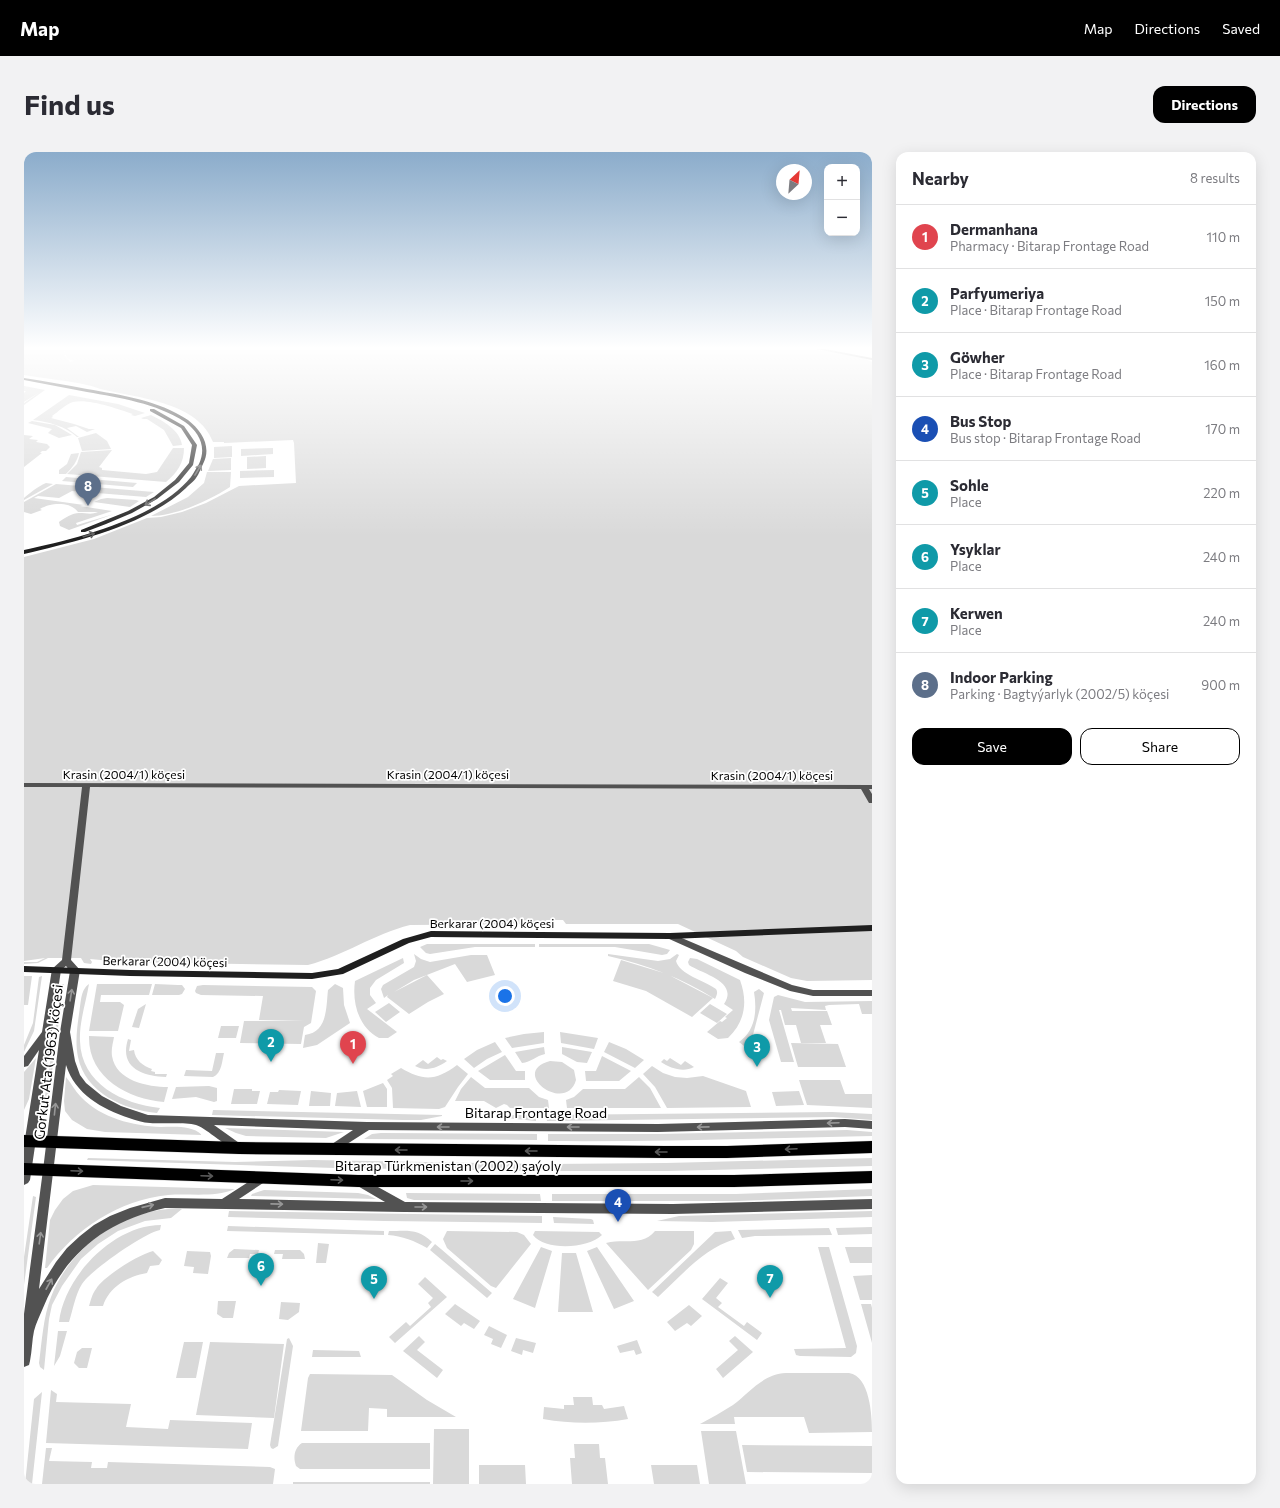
<!DOCTYPE html>
<html lang="en">
<head>
<meta charset="utf-8">
<style>
  :root { --surface:#fff; --page:#f2f2f3; --text:#2b2b33; --muted:#7c7c81; --line:#e1e1e2; --accent:#000 }
  body { margin:0; font-family:Commissioner,sans-serif; background:var(--page); color:var(--text) }
  .controls { position:absolute; right:12px; top:12px; display:grid; overflow:hidden; border-radius:8px; box-shadow:0 4px 16px #0002 }
  .controls button { width:36px; height:36px; display:grid; place-items:center; padding:0; border:0; border-bottom:1px solid var(--line); background:var(--surface); color:var(--text); font:20px sans-serif }
  .compass { position:absolute; left:752px; top:12px; width:36px; height:36px; border-radius:50%; background:var(--surface); box-shadow:0 4px 16px #0002; rotate:26deg }
  .you { position:absolute; left:481px; top:844px; width:14px; height:14px; margin:-10px; border:3px solid #fff; border-radius:50%; background:#1a73e8; box-shadow:0 0 0 6px #1a73e833 }
  .badge { display:grid; place-items:center; width:26px; height:26px; border-radius:50%; background:var(--accent); color:#fff; font-size:13px; font-weight:700 }
  .pin { position:absolute; translate:-50% -33px; filter:drop-shadow(0 1px 2px #0008) }
  .pin::after { content:''; position:absolute; top:21px; width:14px; height:12px; background:inherit; clip-path:polygon(0 0,100% 0,50% 100%) }
  .list { margin:0; padding:0; list-style:none }
  h2 { display:flex; justify-content:space-between; align-items:center; height:52px; margin:0; padding:0 16px; font-size:17px }
  h2 small { font-size:13px; font-weight:400; color:var(--muted) }
  .list li { display:grid; grid-template-columns:26px 1fr auto; gap:12px; align-items:center; box-sizing:border-box; height:64px; padding:0 16px; border-top:1px solid var(--line) }
  .list b { display:block; font-size:15px; white-space:nowrap }
  .list p { margin:0; font-size:13px; white-space:nowrap; color:var(--muted) }
  .list em { font-size:13px; font-style:normal; color:var(--muted) }
  .actions { display:flex; gap:8px; padding:12px 16px }
  .actions a { flex:1; padding:9px 0; border:1px solid var(--accent); border-radius:12px; text-align:center; font-size:14px; color:var(--accent) }
  .actions .main { background:var(--accent); color:#fff }
  .map { position:relative; flex:none; width:848px; height:1332px; overflow:hidden; border-radius:12px }
  header { display:flex; align-items:center; gap:24px; box-sizing:border-box; height:56px; padding:0 20px; background:var(--accent); color:#fff }
  header strong { font-size:19px }
  nav { display:flex; gap:22px; margin-inline-start:auto; font-size:14px }
  .intro { display:flex; align-items:center; justify-content:space-between; box-sizing:border-box; height:96px; padding:0 24px }
  h1 { margin:0; font-size:28px }
  .button { padding:10px 18px; border-radius:12px; background:var(--accent); color:#fff; font-size:14px; font-weight:700 }
  main { display:flex; gap:24px; padding:0 24px }
  aside { flex:1; background:var(--surface); border-radius:12px; box-shadow:0 4px 16px #0002 }
  .map>svg:first-child { display:block }
  .green { fill:#d9d9d9 }
  .lines { fill:none; stroke-linecap:round; stroke-linejoin:round }
  .primary-casing { stroke:#dbdbdb; stroke-width:1 }
  .street { fill:#525252; fill-rule:evenodd }
  .secondary { fill:#1f1f1f; fill-rule:evenodd }
  .primary { fill:#000; fill-rule:evenodd }
  .oneway { stroke:#626262 }
  .oneway2 { stroke:#979797 }
  .oneway3 { stroke:#595959 }
  .labels { text-anchor:middle; dominant-baseline:central; stroke-width:3.5; stroke-linejoin:round; paint-order:stroke }
  .street-label { font-size:12px; fill:#000; stroke:#fff }
  .near-street-label { font-size:14px; fill:#000; stroke:#fff }
</style>
</head>
<body>
<header>
<strong>Map</strong>
<nav><a>Map</a><a>Directions</a><a>Saved</a></nav>
</header>
<div class="intro"><h1>Find us</h1><a class="button">Directions</a></div>
<main>
<div class="map">
<svg width="848" height="1332" viewBox="0 0 848 1332">
  <rect width="100%" height="100%" fill="#fff"/>
  <path class="green" d="M0,197H40L41,204L46,209L45,210L50,209C44,209 40,203 41,197H788L835,205L848,209L842,207L848,210V828L783,829L767,826L719,805L712,799L654,772H542L539,768H523L517,772L386,773C350,782 319,804 284,813L98,810L66,807L68,810L67,812L60,811L57,806H24L14,811L0,812V810H13L21,806L0,809V405L70,387L123,366L137,365L158,360L182,351L215,334L272,331L270,291L269,288L200,291V290H189C175,251 116,246 81,238C75,237 69,234 63,233C43,228 21,227 0,223Z
    M0,234L21,238L0,253V251L16,240L0,250V241L2,239H0Z
    M45,243L94,252L121,261L111,264L107,263L109,262C94,257 64,246 49,250C42,252 34,260 28,264L29,265L27,266L50,272L65,277H71L63,280L52,274L43,276L55,285H53C41,274 25,270 9,268Z
    M127,263C139,269 156,278 158,293L149,294L140,278L123,267H119L117,266Z
    M8,269L31,273L48,283L35,286L24,281L28,277L4,271Z
    M72,281L83,289L87,297L58,299L54,286Z
    M0,283L9,284L5,287L14,288L12,290L23,292L26,295L22,299H18L16,301H18L0,315Z
    M208,294V305L190,306V295Z
    M149,296H160C160,311 153,321 142,330L43,322L53,312L57,300L88,298L75,315L78,316V318L122,322L133,320Z
    M249,296V302L217,304V297Z
    M55,301C53,310 48,316 42,322H35V318L43,312L47,302Z
    M242,304V316L223,317V305Z
    M207,306V318L184,319L189,307Z
    M250,318V325L216,326V319Z
    M183,320H207L206,335C186,348 152,364 127,364L164,345L180,331Z
    M42,325L113,331L109,335L38,329Z
    M22,331L29,332L0,348V346C7,340 13,335 22,331Z
    M32,332L130,340L122,345L48,339L35,346L14,344L10,346L60,353L56,354L88,359L52,371L53,373L90,362L45,378L36,374L35,370C40,366 49,361 55,361C63,361 67,363 74,360H54C46,349 26,351 16,357L18,358L7,362L0,360V350Z
    M83,346L112,348L115,349L106,355L70,350L77,347Z
    M403,792H511V795H451L406,802L402,801L396,795Z
    M515,792H625L646,798L643,802L638,803L591,795H515Z
    M390,802L397,807L406,810L447,803H463L471,823L443,830L431,812L390,828L370,840L403,823L420,842L404,850L385,862L363,845L364,843L360,846L357,837L359,833L390,815L392,809Z
    M584,802L634,809L646,807L653,802L655,803L652,809C655,822 681,829 692,837C694,840 693,843 691,847C658,826 623,813 584,804Z
    M379,806L380,811L352,828L346,836V843L352,851L343,857L373,880L364,886H355C334,875 328,850 331,829Z
    M666,806L673,807L716,828C724,850 721,870 704,886L694,887L683,880L696,869L698,870L703,866L701,865L709,858L700,852C715,830 679,822 665,813L664,810Z
    M597,808L643,822L689,846L668,865L622,839L589,829Z
    M0,824H8L4,853H0Z
    M18,824L10,879L0,900V893L9,871L15,825Z
    M38,832H40L22,964H18Z
    M65,832C62,850 55,871 56,889C57,932 99,952 136,956L133,961C101,958 61,941 54,905C51,891 53,876 55,862C57,852 56,838 65,832Z
    M73,832H128L125,843H77L76,850H96L100,853L94,879H65Z
    M131,832L154,833H158L161,837L158,842L155,843H128Z
    M311,832L319,836L320,853L326,871L293,893L279,896L281,883C304,880 302,855 304,838Z
    M179,833L288,835L292,839L287,871L280,875L277,892L216,891L220,869H281L235,868L239,844L177,843L172,841L171,839L173,834Z
    M735,837L740,841L725,898L715,890C732,878 733,858 730,840Z
    M754,843L781,850L848,849V862H838L835,852L805,853L801,854L802,858L767,856L768,859H803L808,873H761L757,858H755L770,910H757L745,868L750,845Z
    M365,851L376,860L362,870L351,860Z
    M122,852L115,876L108,875L114,857Z
    M686,852L703,862L693,871L676,861Z
    M772,873H796L802,891H777Z
    M197,874H215L212,886H194Z
    M520,880V891L488,896L481,886L500,882Z
    M536,880L574,886L570,897L537,891Z
    M65,884L90,885C89,891 87,897 88,904C92,929 124,935 144,935L140,950C104,947 64,926 65,884Z
    M104,887L107,888L105,899L110,898C111,908 119,914 128,917L127,919L131,920V922H143L142,925C118,924 95,916 104,887Z
    M471,890L478,900L463,907L450,916L440,907L453,898Z
    M585,890L602,897L620,908L611,916L580,900Z
    M767,891L814,892L822,915H774Z
    M520,895L521,902C512,904 507,910 498,911L491,900Z
    M538,895L568,900L563,911L553,910L538,902Z
    M192,901H200C198,909 198,921 189,925L160,924L162,918L188,919Z
    M481,903L492,919H501V928H466L454,919Z
    M578,904L607,919L595,929H562L561,919H572Z
    M413,905L417,908L419,907L423,909C413,916 402,920 391,914L399,908L404,912Z
    M12,906L5,947L0,958V920Z
    M646,906L657,913L661,909L670,915C659,921 646,916 637,910L640,907L643,909Z
    M526,909L538,910L550,918L552,928C542,963 484,920 526,909Z
    M433,913L444,922L434,935L421,955L415,957L369,956L368,936L363,928L369,924L367,922L377,916C399,929 412,929 433,913Z
    M628,914L639,921L651,925L663,926L679,924L722,939L727,955L643,956L631,935L619,922Z
    M42,925C47,931 51,939 57,945C77,966 109,974 137,975C151,975 167,973 178,983L81,980L63,977L48,968L41,959L40,949Z
    M447,925L461,936H505L515,945L524,948L525,956H486L483,953L480,952L472,956L460,949H431L437,937Z
    M615,925L626,936L637,956H543L542,948L550,945L559,937H601Z
    M775,928H816L821,942H848V956L783,953Z
    M359,931L363,937V955H343L339,939Z
    M185,934L193,936V949L190,950L172,945L148,947L152,935Z
    M210,937H228V939H236L233,952H207Z
    M255,938L277,939L274,953L243,952L246,940H254Z
    M287,939L307,941L306,954H285Z
    M333,939L337,955L311,954L313,941Z
    M775,939L780,953L752,954L748,940Z
    M189,958L418,963V964L397,968H379L188,963Z
    M808,960L848,962V968L809,965L523,969L522,963Z
    M472,963H512V969L472,965Z
    M201,976L320,980L302,986L222,984L212,981Z
    M823,978L848,980V984C740,986 632,990 524,989V982H635Z
    M357,981L513,982V988L340,987L348,982Z
    M64,1006L211,1010L289,1008L514,1012L515,1019L311,1016L63,1008Z
    M848,1006V1014L643,1019H526V1012L642,1011Z
    M69,1033L211,1037C189,1046 166,1041 144,1043C95,1048 51,1077 23,1116H21L26,1068L31,1058L39,1047L49,1039Z
    M848,1037V1044L714,1049H528V1042H712Z
    M240,1038L334,1041L344,1043L352,1047L227,1044L228,1042Z
    M382,1041L516,1042L517,1049L390,1048L383,1046Z
    M9,1044L12,1045L0,1133V1105Z
    M158,1057L147,1066L121,1069L94,1079L74,1092L57,1107L38,1134L28,1153L25,1167L20,1218L16,1215L15,1211C18,1189 19,1166 27,1145C46,1094 103,1054 158,1057Z
    M205,1059L518,1064V1071L360,1069L204,1065Z
    M848,1059V1065L688,1070L633,1069L655,1064Z
    M529,1065L567,1067L569,1068L570,1072L530,1071Z
    M137,1073L136,1078C120,1081 66,1119 58,1132C51,1143 49,1158 45,1170H35C40,1125 89,1073 137,1073Z
    M204,1074L360,1079V1083L203,1079Z
    M848,1075V1082L814,1083L812,1076Z
    M805,1076L808,1083L731,1084L718,1086L714,1078Z
    M365,1079C383,1079 394,1076 408,1090L403,1096C391,1089 378,1084 364,1083Z
    M423,1079L493,1080L500,1083L507,1092L472,1136L467,1134L423,1096L419,1087Z
    M511,1079L575,1080L578,1083C564,1097 521,1099 509,1083Z
    M631,1079H670V1092L667,1098L624,1138L582,1091C600,1086 618,1095 631,1079Z
    M707,1079L711,1087C679,1097 658,1123 634,1145L628,1140L691,1080Z
    M294,1091L305,1092L302,1111H292Z
    M411,1092L417,1097L468,1141L463,1146L406,1098Z
    M517,1095L528,1099L511,1156L489,1147Z
    M573,1095L610,1149L590,1157L563,1099Z
    M794,1095H805L833,1194L832,1201L827,1205L776,1204L772,1203L770,1197L822,1196Z
    M821,1095H848V1111H826Z
    M210,1097L235,1098L234,1102H226L225,1106H203L205,1101Z
    M251,1098H276L280,1102L281,1107H258L259,1102H250Z
    M129,1099L138,1108L135,1113L126,1114L123,1121C104,1124 85,1135 79,1154H65C67,1148 68,1142 72,1137C80,1124 114,1103 129,1099Z
    M163,1099L186,1100L187,1104L184,1122L169,1121L170,1115L160,1114Z
    M538,1101H552L569,1160H534Z
    M848,1123V1148H836L829,1124Z
    M401,1125L423,1145L371,1191L365,1185L382,1170L386,1174L407,1155L404,1151L409,1146L394,1132Z
    M696,1126L704,1131L692,1146L698,1151L694,1155L720,1174L723,1170L738,1181L733,1188L678,1147Z
    M194,1149H212L209,1166H199L193,1162Z
    M257,1150L276,1151L275,1160L264,1168L255,1167Z
    M431,1152L456,1169L450,1177L440,1171L437,1174L421,1162Z
    M837,1152H847L848,1156V1191Z
    M665,1153L678,1164L667,1174L663,1171L651,1179L643,1170Z
    M465,1174L483,1183L477,1196L467,1192L469,1187L460,1183Z
    M34,1179H43L36,1204L30,1214Z
    M395,1184L401,1190L393,1198L419,1218L413,1226L379,1199Z
    M711,1184L729,1200L699,1226L692,1217L714,1198L705,1189Z
    M265,1186L269,1194L254,1294L249,1297L247,1296L246,1293L263,1187Z
    M492,1186L512,1191L509,1201L499,1198L498,1203L487,1199Z
    M613,1188L618,1201L612,1203L610,1198L596,1201L593,1194Z
    M160,1190H179L172,1226H152Z
    M186,1190L260,1192L250,1266L172,1263Z
    M58,1196H68L63,1216H55L50,1211L53,1200Z
    M289,1198L335,1199L337,1205H288Z
    M762,1221H825C846,1224 848,1264 848,1280L785,1281L780,1265H710L711,1272H676C687,1266 698,1260 709,1253C726,1240 739,1222 762,1221Z
    M286,1222L368,1223L403,1248L432,1265H363V1257L345,1256L344,1279H277L284,1226Z
    M27,1238L33,1242L32,1250L107,1252L102,1275L144,1277L146,1268L228,1271L224,1297L22,1291Z
    M18,1240L8,1332H1L10,1247Z
    M549,1245H568L569,1253H578L580,1257L600,1254L604,1267C576,1272 547,1272 519,1267L520,1255L540,1257V1253H550Z
    M410,1277H445V1332H409Z
    M677,1279H712L722,1332H685Z
    M278,1291H406V1317H276L272,1314C269,1306 270,1296 278,1291Z
    M550,1292H575L576,1306H581L584,1332H548L546,1306H551Z
    M718,1293L848,1294V1321L723,1320Z
    M22,1296H28L25,1309L68,1310L67,1316H83L84,1310L246,1315L251,1317L249,1332H18Z
    M455,1313H501L502,1332H455Z
    M627,1313H673L676,1332H630Z
    M269,1330H406V1332H269Z"/>
  <g class="lines">
    <g class="primary-casing">
      <path id="primary" d="M0,983L215,990L640,994H703L848,989V1001L703,1006H640L215,1002L0,995Z
        M0,1011L334,1023H710L848,1019V1031L710,1035H334L0,1023Z"/>
    </g>
    <path class="street" d="M792,197H801L848,206V208Z
      M0,631L848,633V637H845L848,642V651H845L837,637L66,635L47,808L56,818L46,880L51,909L56,923L62,931L78,944L97,954L124,963L343,970L634,972L821,967L848,969V977L821,975L634,980L345,978L309,1001L305,1000L304,997L305,994L329,978L190,973L218,993L219,996L218,999L214,1000L210,999C203,994 178,974 172,973C161,970 139,972 126,971C119,971 112,968 105,966C78,957 51,942 42,913L15,1137L32,1110L43,1096L56,1084L70,1073L86,1064L106,1056L141,1046L198,1047L238,1021L242,1023L244,1026L242,1029L215,1047L361,1050L332,1033L330,1030L332,1027L336,1025L381,1050L649,1052L848,1047V1057L649,1062L380,1060L141,1056C83,1069 42,1100 19,1156C16,1163 12,1171 10,1179C8,1188 8,1199 6,1209L5,1213L0,1215V1162L19,1018L36,880L46,819L42,814L37,818L6,1028L4,1031L0,1033V993L15,898L4,914L0,915V904L18,880L28,817L38,808L58,635H0Z
      M646,781L768,833L789,838H848V844H789L766,839L721,821L643,786L641,784L643,782Z"/>
    <path class="secondary" d="M0,226C21,229 42,233 63,237C97,243 134,248 164,268C178,279 188,295 179,312C177,316 175,322 172,326C170,329 165,333 162,336C123,373 51,390 0,402V398C51,387 133,367 167,325C170,321 172,316 175,312C183,295 175,280 161,270C132,251 96,246 63,240C42,236 21,232 0,228Z
      M126,257H130L160,274L173,293L169,313L155,330L133,347L108,361L82,372L61,380H57V378L104,359L130,345L151,328L165,311L168,293L157,276L126,259Z
      M848,773V779L646,787L407,785L385,791L319,822L288,827L106,824L0,820V814L106,818L288,821L314,817L379,787L407,779L646,781Z"/>
    <use href="#primary" class="primary"/>
  </g>
  <defs><path id="oneway-shaft" d="M-6 0H5M1.5-3L5.5 0L1.5 3" fill="none" stroke-width="1.6" stroke-linecap="round" stroke-linejoin="round"/></defs>
  <g class="oneway">
    <use href="#oneway-shaft" transform="translate(174 318) rotate(-59)"/>
    <use href="#oneway-shaft" transform="translate(126 350) rotate(149)"/>
    <use href="#oneway-shaft" transform="translate(65 383) rotate(-17)"/>
  </g>
  <g class="oneway2">
    <use href="#oneway-shaft" transform="translate(47 843) rotate(-81)"/>
    <use href="#oneway-shaft" transform="translate(31 957) rotate(-84)"/>
    <use href="#oneway-shaft" transform="translate(809 971) rotate(178)"/>
    <use href="#oneway-shaft" transform="translate(419 975) rotate(-180)"/>
    <use href="#oneway-shaft" transform="translate(549 975) rotate(-180)"/>
    <use href="#oneway-shaft" transform="translate(679 975) rotate(179)"/>
    <use href="#oneway-shaft" transform="translate(253 1052) rotate(1)"/>
    <use href="#oneway-shaft" transform="translate(124 1054) rotate(-13)"/>
    <use href="#oneway-shaft" transform="translate(397 1055)"/>
    <use href="#oneway-shaft" transform="translate(16 1086) rotate(-82)"/>
    <use href="#oneway-shaft" transform="translate(25 1132) rotate(-61)"/>
  </g>
  <g class="oneway3">
    <use href="#oneway-shaft" transform="translate(767 997) rotate(177)"/>
    <use href="#oneway-shaft" transform="translate(377 998) rotate(-180)"/>
    <use href="#oneway-shaft" transform="translate(507 999) rotate(-180)"/>
    <use href="#oneway-shaft" transform="translate(637 1000) rotate(-180)"/>
    <use href="#oneway-shaft" transform="translate(53 1019) rotate(2)"/>
    <use href="#oneway-shaft" transform="translate(183 1024) rotate(2)"/>
    <use href="#oneway-shaft" transform="translate(313 1028) rotate(2)"/>
    <use href="#oneway-shaft" transform="translate(443 1029)"/>
  </g>
  <linearGradient id="sky" x2="0" y2="1"><stop stop-color="#8baccb"/><stop offset="0.51" stop-color="#fff"/><stop offset="1" stop-color="#fff" stop-opacity="0"/></linearGradient>
  <rect width="848" height="384" fill="url(#sky)"/>
  <g class="labels">
    <g class="street-label">
      <text x="100" y="622">Krasin (2004/1) köçesi</text>
      <text x="424" y="622">Krasin (2004/1) köçesi</text>
      <text x="748" y="623">Krasin (2004/1) köçesi</text>
      <text x="468" y="771">Berkarar (2004) köçesi</text>
      <text transform="translate(141 809) rotate(1)">Berkarar (2004) köçesi</text>
    </g>
    <g class="near-street-label">
      <text transform="translate(24 910) rotate(-83)">Gorkut Ata (1963) köçesi</text>
      <text x="512" y="960">Bitarap Frontage Road</text>
      <text x="424" y="1013">Bitarap Türkmenistan (2002) şaýoly</text>
    </g>
  </g>
</svg>
<div class="controls">
<button>+</button>
<button>−</button>
</div>
<svg class="compass" viewBox="-18 -18 36 36"><path d="M0-13l5 13h-10z" fill="#e53935"/><path d="M0 13l5-13h-10z" fill="#7c7c81"/></svg>
<div class="you"></div>
<div class="pin badge" style="left:329px;top:912px;background:#e0444e">1</div>
<div class="pin badge" style="left:247px;top:910px;background:#0f9aa8">2</div>
<div class="pin badge" style="left:733px;top:915px;background:#0f9aa8">3</div>
<div class="pin badge" style="left:594px;top:1070px;background:#1a4fb4">4</div>
<div class="pin badge" style="left:350px;top:1147px;background:#0f9aa8">5</div>
<div class="pin badge" style="left:237px;top:1134px;background:#0f9aa8">6</div>
<div class="pin badge" style="left:746px;top:1146px;background:#0f9aa8">7</div>
<div class="pin badge" style="left:64px;top:354px;background:#5c6f8a">8</div>
</div>
<aside>
<h2>Nearby<small>8 results</small></h2>
<ul class="list">
<li><span class="badge" style="background:#e0444e">1</span><div><b>Dermanhana</b><p>Pharmacy · Bitarap Frontage Road</p></div><em>110 m</em></li>
<li><span class="badge" style="background:#0f9aa8">2</span><div><b>Parfyumeriya</b><p>Place · Bitarap Frontage Road</p></div><em>150 m</em></li>
<li><span class="badge" style="background:#0f9aa8">3</span><div><b>Göwher</b><p>Place · Bitarap Frontage Road</p></div><em>160 m</em></li>
<li><span class="badge" style="background:#1a4fb4">4</span><div><b>Bus Stop</b><p>Bus stop · Bitarap Frontage Road</p></div><em>170 m</em></li>
<li><span class="badge" style="background:#0f9aa8">5</span><div><b>Sohle</b><p>Place</p></div><em>220 m</em></li>
<li><span class="badge" style="background:#0f9aa8">6</span><div><b>Ysyklar</b><p>Place</p></div><em>240 m</em></li>
<li><span class="badge" style="background:#0f9aa8">7</span><div><b>Kerwen</b><p>Place</p></div><em>240 m</em></li>
<li><span class="badge" style="background:#5c6f8a">8</span><div><b>Indoor Parking</b><p>Parking · Bagtyýarlyk (2002/5) köçesi</p></div><em>900 m</em></li>
</ul>
<div class="actions"><a class="main">Save</a><a>Share</a></div>
</aside>
</main>
</body>
</html>
